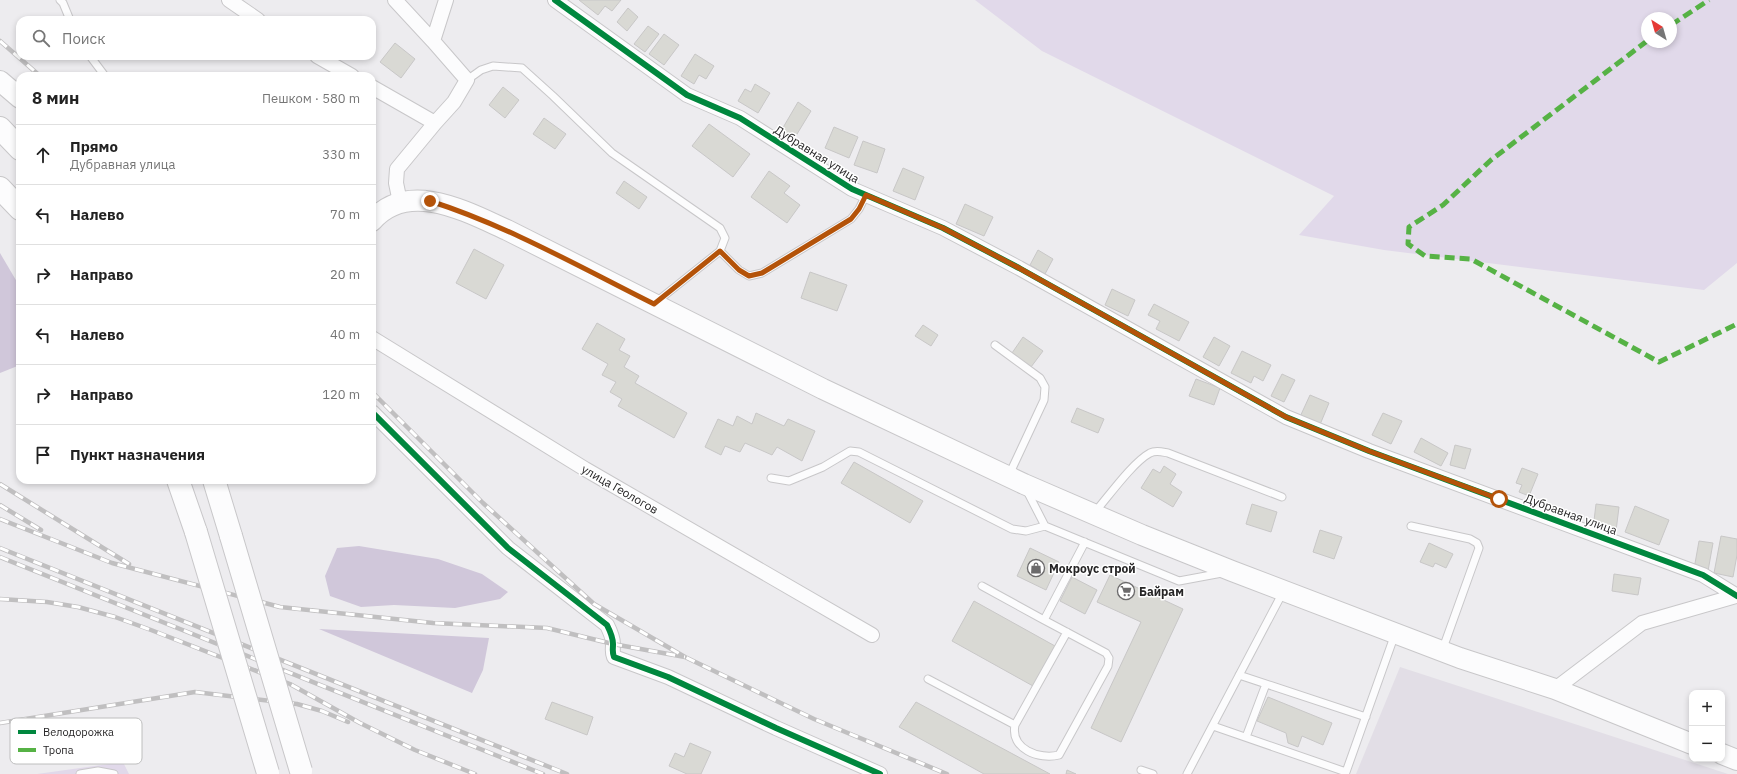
<!DOCTYPE html>
<html lang="ru">
<head>
<meta charset="utf-8">
<style>
  :root { --surface:#fff; --page:#f6f6f6; --text:#222; --muted:#767676; --line:#e0e0e0 }
  body { margin:0; font-family:"IBM Plex Sans",sans-serif; background:var(--page); color:var(--text) }
  .controls { position:absolute; right:12px; bottom:12px; display:grid; overflow:hidden; border-radius:8px; box-shadow:0 2px 6px #0003 }
  .controls button { width:36px; height:36px; display:grid; place-items:center; padding:0; border:0; border-bottom:1px solid var(--line); background:var(--surface); color:var(--text); font:20px sans-serif }
  .compass { position:absolute; left:1641px; top:12px; width:36px; height:36px; border-radius:50%; background:var(--surface); box-shadow:0 2px 6px #0003; rotate:323deg }
  .stop { position:absolute; width:12px; height:12px; margin:-9px; border:3px solid #b45309; border-radius:50%; background:#fff }
  .stop.end { background:#b45309; border-color:#fff; box-shadow:0 1px 4px #0008 }
  .list { margin:0; padding:0; list-style:none }
  h2 { display:flex; justify-content:space-between; align-items:center; height:52px; margin:0; padding:0 16px; font-size:17px }
  h2 small { font-size:13px; font-weight:400; color:var(--muted) }
  .list li { display:grid; grid-template-columns:26px 1fr auto; gap:12px; align-items:center; box-sizing:border-box; height:60px; padding:0 16px; border-top:1px solid var(--line) }
  .list b { display:block; font-size:15px; white-space:nowrap }
  .list p { margin:0; font-size:13px; white-space:nowrap; color:var(--muted) }
  .list em { font-size:13px; font-style:normal; color:var(--muted) }
  .icon { flex:none; width:22px; height:22px; fill:none; stroke:currentColor; stroke-width:2; stroke-linecap:round; stroke-linejoin:round }
  .map { position:relative; flex:none; width:1737px; height:774px; overflow:hidden }
  .search { position:absolute; background:var(--surface); box-shadow:0 2px 6px #0003; left:16px; top:16px; width:360px; height:44px; display:flex; align-items:center; gap:10px; box-sizing:border-box; padding:0 14px; border-radius:12px; color:var(--muted); font-size:15px }
  .panel { position:absolute; background:var(--surface); box-shadow:0 2px 6px #0003; left:16px; top:72px; width:360px; height:412px; border-radius:12px }
  .map>svg:first-child { display:block }
  .built { fill:#e2dee6 }
  .green { fill:#e1d9ea; fill-rule:evenodd }
  .forest { fill:#d0c7da }
  .building { fill:#d9d9d4; stroke:#c8c7c7 }
  .lines { fill:none; stroke-linecap:round; stroke-linejoin:round }
  .service-casing { stroke:#c8c7c9; stroke-width:9 }
  .minor-casing { stroke:#c8c7c9; stroke-width:16 }
  .secondary-casing { stroke:#c8c7c9; stroke-width:22 }
  .trunk-casing { stroke:#c8c7c9; stroke-width:24 }
  .service { stroke:#fcfcfd; stroke-width:7 }
  .minor { stroke:#fcfcfd; stroke-width:14 }
  .secondary { stroke:#fcfcfd; stroke-width:20 }
  .trunk { stroke:#fcfcfd; stroke-width:22 }
  .rail-casing { stroke:#c0bfc0; stroke-width:4.5 }
  .rail { stroke:#fff; stroke-width:3; stroke-dasharray:9; stroke-linecap:butt }
  .trunk-bridge-casing { stroke:#c8c7c9; stroke-width:24; stroke-linecap:butt }
  .trunk-bridge { stroke:#fcfcfd; stroke-width:22 }
  .quiet { stroke:#56b245; stroke-width:5; stroke-dasharray:10 5; stroke-linecap:butt }
  .cycleway-casing { stroke:#fff; stroke-width:8 }
  .cycleway { stroke:#00873e; stroke-width:6 }
  .route { stroke:#b45309; stroke-width:5 }
  .labels { text-anchor:middle; dominant-baseline:central; stroke-width:3; stroke-linejoin:round; paint-order:stroke }
  .street-label { font-size:12px; fill:#262526; stroke:#fff }
  .poi-label { font-size:12px; font-weight:bold; fill:#262526; stroke:#fff; text-anchor:start }
  .key { fill:#fff; stroke:#bebebe; stroke-width:1 }
  .key-label { font-size:11px; fill:#262526 }
</style>
</head>
<body>
<div class="map">
<svg width="1737" height="774" viewBox="0 0 1737 774">
  <rect width="100%" height="100%" fill="#edecef"/>
  <path class="built" d="M1400,667L1728,774H1356Z"/>
  <path class="green" d="M975,0H1737V263L1704,290L1384,250L1299,235L1334,196L1042,51ZM1647,18H1671V42H1647Z
    M123,762L129,774H37Z"/>
  <path class="forest" d="M0,253L20,287V365L0,373Z
    M359,546L438,559L482,574L508,592L500,599L455,608L394,605L361,607L330,596L325,576L337,548Z
    M319,629L489,638L483,670L472,693Z"/>
  <path class="building" d="M579,0H621L612,11L605,6L598,15Z
    M628,8L638,17L627,31L617,22Z
    M648,26L659,34L645,52L634,44Z
    M664,34L679,45L664,65L649,54Z
    M395,43L415,59L401,78L380,62Z
    M695,54L714,66L706,79L699,75L694,84L681,76Z
    M755,84L770,93L758,113L738,101L745,89L751,92Z
    M503,87L519,100L505,118L489,105Z
    M798,102L811,111L794,139L781,131Z
    M544,118L566,134L555,149L533,134Z
    M709,124L750,154L733,177L692,146Z
    M834,127L858,137L849,158L825,148Z
    M863,141L885,149L877,173L854,165Z
    M903,168L924,177L915,200L893,191Z
    M769,171L790,186L784,193L800,205L787,223L751,197Z
    M624,181L647,197L639,209L616,193Z
    M965,204L993,217L984,236L956,224Z
    M474,249L504,265L486,299L456,283Z
    M1038,250L1053,259L1045,274L1030,265Z
    M810,272L847,285L837,311L801,298Z
    M1112,289L1135,300L1128,316L1105,305Z
    M1154,304L1189,322L1179,341L1156,329L1160,321L1148,315Z
    M597,323L625,339L619,350L630,356L624,367L639,376L635,383L687,413L674,438L618,406L622,399L610,392L616,382L602,375L608,364L582,349Z
    M923,325L938,335L931,346L915,336Z
    M1023,337L1043,351L1031,367L1012,353Z
    M1214,337L1230,346L1219,366L1203,357Z
    M1242,351L1271,365L1263,381L1254,376L1251,383L1231,373Z
    M1282,374L1295,380L1284,402L1271,396Z
    M1196,379L1220,388L1214,405L1189,396Z
    M1310,395L1329,403L1319,427L1299,419Z
    M1077,408L1104,419L1098,433L1071,422Z
    M756,413L784,426L788,419L815,431L802,461L777,447L772,455L745,443L740,452L725,446L721,455L705,447L718,419L733,426L737,416L752,424Z
    M1383,413L1402,421L1391,444L1372,435Z
    M1421,438L1448,453L1441,466L1414,452Z
    M1455,445L1471,449L1465,469L1450,465Z
    M854,462L923,501L910,523L841,483Z
    M1164,466L1176,474L1170,484L1182,492L1173,507L1141,488L1153,469L1160,473Z
    M1522,468L1538,474L1529,496L1519,492L1522,485L1516,483Z
    M1252,504L1277,512L1271,532L1246,524Z
    M1596,504L1619,507L1616,531L1593,529Z
    M1635,506L1669,520L1659,545L1625,532Z
    M1320,530L1342,537L1334,559L1313,552Z
    M1721,536L1737,539V555L1733,577L1714,573Z
    M1699,541L1713,543L1708,571L1694,569Z
    M1429,543L1453,554L1446,568L1435,563L1433,567L1420,562Z
    M1030,548L1059,562L1046,590L1017,576Z
    M1614,574L1641,578L1638,595L1612,591Z
    M1110,575L1183,609L1121,742L1091,728L1141,622L1097,602Z
    M1072,577L1097,590L1085,614L1060,601Z
    M974,601L1055,646L1033,686L952,641Z
    M1268,697L1332,723L1323,745L1302,736L1298,747L1288,743L1286,733L1257,721Z
    M552,702L593,717L587,735L545,719Z
    M916,702L1050,774H984L899,727Z
    M690,743L711,752L701,774H687L669,766L675,753L684,757Z
    M1067,770L1076,774H1066Z"/>
  <g class="lines">
    <g class="service-casing">
      <path id="service" d="M60,0L63,3L70,20
        M90,56L105,76
        M467,80L481,70L493,66L522,68L553,96L612,153L720,228L725,238L720,251L655,303
        M720,251L739,270L749,276L762,273L851,219L859,209L866,195
        M995,345L1040,378L1045,387L1044,400L1009,475
        M771,478L789,481L823,467L850,451L859,452L1012,529L1026,531L1045,526
        M1026,489L1045,526L1179,581L1222,573
        M1095,512C1108,497 1133,462 1150,453C1156,450 1162,452 1168,453L1282,497
        M1411,526L1470,539L1477,543L1479,548L1442,651
        M982,586L1044,620L1085,542
        M1239,675L1366,717
        M928,679L1015,725C1010,749 1039,760 1059,755L1108,666L1109,658L1106,653L1044,620
        M1015,725L1067,632
        M1213,726L1346,772L1345,774
        M1246,737L1266,684
        M1141,770L1153,774
        M1346,772L1395,634
        M80,774L98,771L114,774
        M1187,774L1283,592"/>
    </g>
    <g class="minor-casing">
      <path id="minor" d="M229,0L258,20
        M395,0L433,41
        M555,0L687,95L740,118L852,189L943,228L1019,268L1286,417L1369,451L1703,575L1737,596
        M317,56L352,76
        M372,87L435,123L397,169L396,183L400,202
        M435,123L454,102L467,80L433,41L446,0
        M372,338L585,469L872,635
        M372,412L508,548L607,625C610,631 613,638 613,644C613,650 612,652 614,657L668,677L776,728L880,774
        M1555,689L1642,623L1736,596"/>
    </g>
    <g class="secondary-casing">
      <path id="secondary" d="M0,81L20,98
        M372,221C408,179 467,212 507,230L823,389L1024,484L1142,535L1232,571L1460,658L1555,689L1692,744
        M1722,754L1737,760"/>
    </g>
    <g class="trunk-casing">
      <path id="trunk" d="M0,128L20,149
        M0,188L20,209
        M178,480L196,532
        M214,480L231,536"/>
    </g>
    <use href="#service" class="service"/>
    <use href="#minor" class="minor"/>
    <use href="#secondary" class="secondary"/>
    <use href="#trunk" class="trunk"/>
    <g class="rail-casing">
      <path id="rail" d="M0,41L40,76
        M372,392L483,503L594,604L685,657L814,719L947,774
        M0,484L129,564
        M0,505L41,530
        M0,519L112,563L280,607L433,623L547,628L613,644L685,657
        M0,548L567,774
        M0,557L543,774
        M0,599L47,602L78,607L115,617L151,630L290,684L360,723L415,750L475,774
        M0,723L195,692L297,704L322,711L348,722"/>
    </g>
    <use href="#rail" class="rail"/>
    <g class="trunk-bridge-casing">
      <path id="trunk-bridge" d="M196,532L268,773
        M231,536L301,771"/>
    </g>
    <use href="#trunk-bridge" class="trunk-bridge"/>
    <path class="quiet" d="M1671,25L1709,0
      M1647,41L1491,160L1443,205L1409,227L1408,244L1425,256L1471,259L1659,362L1737,324"/>
    <g class="cycleway-casing">
      <path id="cycleway" d="M555,0L687,95L740,118L852,189L943,228L1019,268L1286,417L1369,451L1703,575L1737,596
        M372,412L508,548L607,625C610,631 613,638 613,644C613,650 612,652 614,657L668,677L776,728L880,774"/>
    </g>
    <use href="#cycleway" class="cycleway"/>
  </g>
  <g class="lines">
    <path class="route" d="M430,201C508,226 580,267 654,304L720,251L739,270L749,276L762,273L851,219L859,209L866,195L943,228L1019,268L1286,417L1369,451L1499,499"/>
  </g>
  <defs>
    <g id="shop-ring" transform="scale(0.9)"><circle r="9.5" fill="#fff" stroke="#6c6b6c" stroke-width="1.5"/><path d="M-5-2.5h2.3a2.7 3.5 0 0 1 5.4 0H5L5.5 6h-11ZM-1.5-2.5h3a1.5 2.3 0 0 0-3 0Z" fill="#6c6b6c"/></g>
    <g id="supermarket-ring" transform="scale(0.9)"><circle r="9.5" fill="#fff" stroke="#6c6b6c" stroke-width="1.5"/><path d="M-6-5.5h2.5l.6 2H6L4.5 2H-2.5L-4.4-4H-6ZM-1.5 3.2a1.3 1.3 0 1 0 .1 0ZM3 3.2a1.3 1.3 0 1 0 .1 0Z" fill="#6c6b6c"/></g>
  </defs>
  <g fill-rule="evenodd">
    <use href="#shop-ring" x="1036" y="568"/>
    <use href="#supermarket-ring" x="1126" y="591"/>
  </g>
  <g class="labels">
    <g class="street-label">
      <text transform="translate(817 154) rotate(32)">Дубравная улица</text>
      <text transform="translate(620 489) rotate(30)">улица Геологов</text>
      <text transform="translate(1571 514) rotate(20)">Дубравная улица</text>
    </g>
    <g class="poi-label">
      <text x="1049" y="568">Мокроус строй</text>
      <text x="1139" y="591">Байрам</text>
    </g>
  </g>
  <rect x="10" y="718" width="132" height="46" rx="6" class="key"/>
  <rect x="18" y="730" width="18" height="4" fill="#00873e"/>
  <rect x="18" y="748" width="18" height="4" fill="#56b245"/>
  <g class="key-label">
    <text x="43" y="736">Велодорожка</text>
    <text x="43" y="754">Тропа</text>
  </g>
</svg>
<div class="controls">
<button>+</button>
<button>−</button>
</div>
<svg class="compass" viewBox="-18 -18 36 36"><path d="M0-13l5 13h-10z" fill="#e53935"/><path d="M0 13l5-13h-10z" fill="#767676"/></svg>
<div class="stop" style="left:1499px;top:499px"></div>
<div class="stop end" style="left:430px;top:201px"></div>
<div class="search"><svg class="icon" aria-label="search" viewBox="0 0 24 24"><circle cx="10" cy="10" r="6"/><path d="M15 15l6 6"/></svg>Поиск</div>
<section class="panel">
<h2>8 мин<small>Пешком · 580 m</small></h2>
<ul class="list">
<li><svg class="icon" aria-label="ahead" viewBox="0 0 24 24"><path d="M12 20V5M6 11l6-6 6 6"/></svg><div><b>Прямо</b><p>Дубравная улица</p></div><em>330 m</em></li>
<li><svg class="icon" aria-label="left" viewBox="0 0 24 24"><path d="M17 20v-9H6M10 6l-5 5 5 5"/></svg><div><b>Налево</b></div><em>70 m</em></li>
<li><svg class="icon" aria-label="right" viewBox="0 0 24 24"><path d="M7 20v-9h11M14 6l5 5-5 5"/></svg><div><b>Направо</b></div><em>20 m</em></li>
<li><svg class="icon" aria-label="left" viewBox="0 0 24 24"><path d="M17 20v-9H6M10 6l-5 5 5 5"/></svg><div><b>Налево</b></div><em>40 m</em></li>
<li><svg class="icon" aria-label="right" viewBox="0 0 24 24"><path d="M7 20v-9h11M14 6l5 5-5 5"/></svg><div><b>Направо</b></div><em>120 m</em></li>
<li><svg class="icon" aria-label="arrive" viewBox="0 0 24 24"><path d="M6 21V4h12l-3 4 3 4H6"/></svg><div><b>Пункт назначения</b></div></li>
</ul>
</section>
</div>
</body>
</html>
